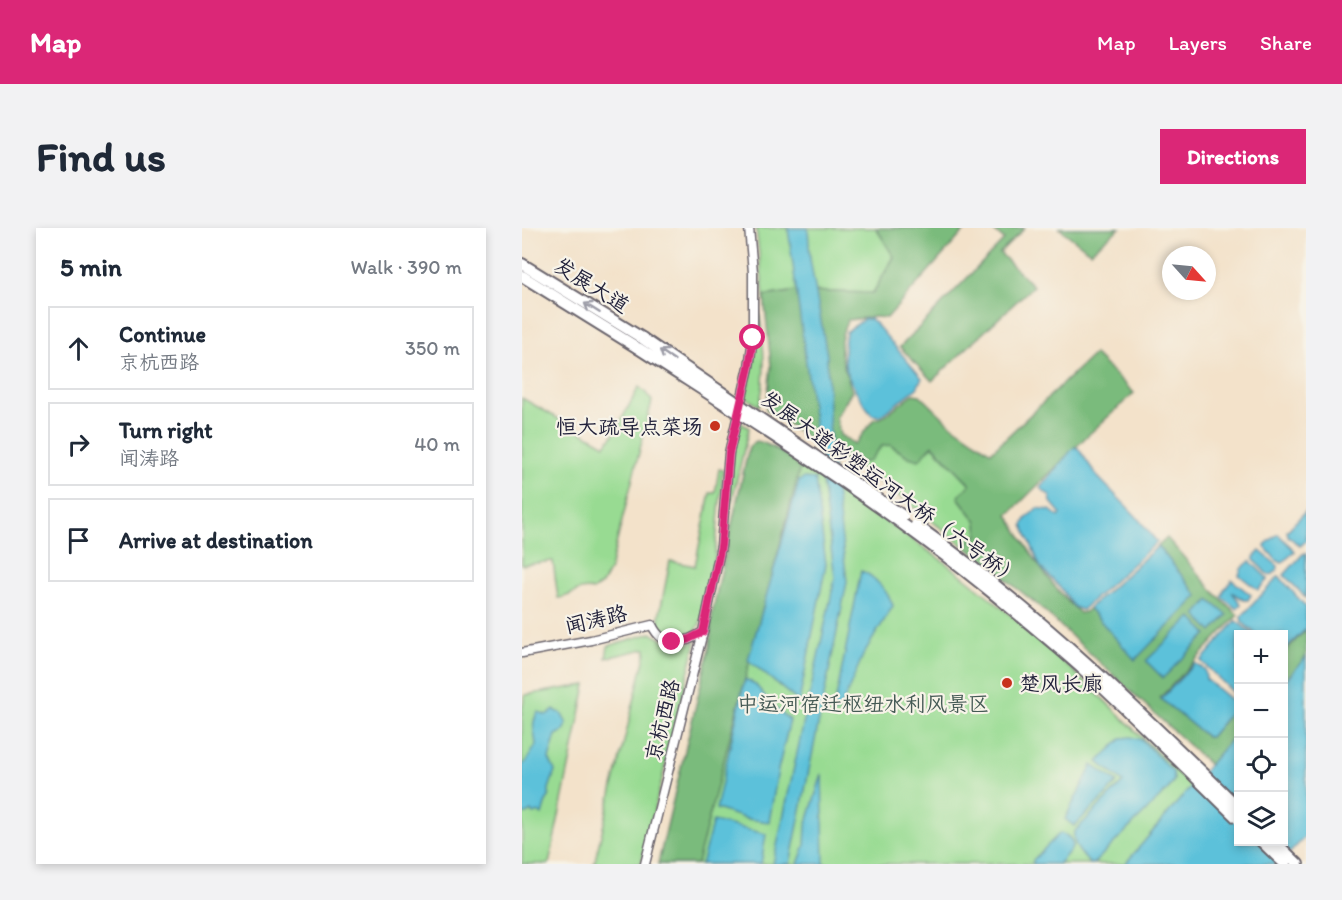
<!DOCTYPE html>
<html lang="en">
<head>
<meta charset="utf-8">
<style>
  :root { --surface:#fff; --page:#f2f2f3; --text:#1f2937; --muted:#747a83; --line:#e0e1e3; --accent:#db2777 }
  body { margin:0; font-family:Itim,"LXGW WenKai TC",sans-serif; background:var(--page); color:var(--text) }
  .controls { position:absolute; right:18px; bottom:18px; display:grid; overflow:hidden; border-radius:0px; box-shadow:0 3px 9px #0003 }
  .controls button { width:54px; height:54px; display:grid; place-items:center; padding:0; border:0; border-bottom:2px solid var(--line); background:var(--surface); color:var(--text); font:30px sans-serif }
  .compass { position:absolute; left:640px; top:18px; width:54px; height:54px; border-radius:50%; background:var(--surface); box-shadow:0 3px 9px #0003; rotate:117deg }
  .stop { position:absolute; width:18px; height:18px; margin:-14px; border:4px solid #db2777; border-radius:50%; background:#fff }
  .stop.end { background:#db2777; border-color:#fff; box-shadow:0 2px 6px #0008 }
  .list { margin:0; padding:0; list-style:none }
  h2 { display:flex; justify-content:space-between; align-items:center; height:78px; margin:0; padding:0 24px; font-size:26px }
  h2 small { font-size:20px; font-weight:400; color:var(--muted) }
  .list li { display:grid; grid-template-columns:39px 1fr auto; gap:18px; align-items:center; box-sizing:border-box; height:84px; margin:0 12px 12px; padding:0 12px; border:2px solid var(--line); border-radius:0px }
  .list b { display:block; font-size:22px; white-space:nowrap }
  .list p { margin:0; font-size:20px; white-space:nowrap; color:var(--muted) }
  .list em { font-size:20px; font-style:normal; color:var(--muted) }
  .icon { flex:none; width:33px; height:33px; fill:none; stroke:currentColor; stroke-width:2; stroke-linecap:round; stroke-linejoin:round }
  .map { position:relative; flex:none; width:784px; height:636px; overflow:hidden; border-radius:0px }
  header { display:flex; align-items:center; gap:36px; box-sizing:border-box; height:84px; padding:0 30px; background:var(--accent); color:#fff }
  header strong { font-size:28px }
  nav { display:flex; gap:33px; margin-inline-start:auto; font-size:21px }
  .intro { display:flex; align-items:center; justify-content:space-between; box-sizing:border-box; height:144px; padding:0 36px }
  h1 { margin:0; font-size:42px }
  .button { padding:15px 27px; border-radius:0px; background:var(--accent); color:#fff; font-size:21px; font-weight:700 }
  main { display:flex; gap:36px; padding:0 36px }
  aside { flex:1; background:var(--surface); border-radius:0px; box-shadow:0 3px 9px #0003 }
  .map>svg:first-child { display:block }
  .green { fill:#98db92; stroke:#5d7e66; stroke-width:1.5 }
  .forest { fill:#7abb7c; stroke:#4e6e5c; stroke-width:1.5 }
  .water { fill:#5cc1da; stroke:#3f728a; stroke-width:1.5 }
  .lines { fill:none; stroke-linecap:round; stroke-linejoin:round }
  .tertiary-casing { stroke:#6b656d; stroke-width:11 }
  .primary-casing { stroke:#6b656d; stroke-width:14 }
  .tertiary { stroke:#fff; stroke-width:8 }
  .primary { stroke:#fff; stroke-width:10 }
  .primary-bridge-casing { stroke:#6b656d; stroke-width:14; stroke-linecap:butt }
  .primary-bridge { stroke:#fff; stroke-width:10 }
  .oneway { stroke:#9c9ca7 }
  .route { stroke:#db2777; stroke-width:8 }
  .poi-dot { fill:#c8321e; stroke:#f7f3e8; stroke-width:2 }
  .labels { text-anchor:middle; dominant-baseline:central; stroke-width:4.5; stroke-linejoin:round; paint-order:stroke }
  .street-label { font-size:21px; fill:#22223b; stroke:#f7f3e8 }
  .poi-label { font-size:21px; fill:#22223b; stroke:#f7f3e8; text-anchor:end }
  .park-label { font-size:21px; fill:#455a55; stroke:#f7f3e8 }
</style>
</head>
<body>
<header>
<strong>Map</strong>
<nav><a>Map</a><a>Layers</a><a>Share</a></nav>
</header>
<div class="intro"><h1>Find us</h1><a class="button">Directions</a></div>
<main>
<aside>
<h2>5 min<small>Walk · 390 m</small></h2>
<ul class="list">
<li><svg class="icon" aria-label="ahead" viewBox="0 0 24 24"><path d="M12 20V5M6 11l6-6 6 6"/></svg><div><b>Continue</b><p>京杭西路</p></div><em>350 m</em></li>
<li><svg class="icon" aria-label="right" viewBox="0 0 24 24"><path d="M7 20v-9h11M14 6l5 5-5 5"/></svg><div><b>Turn right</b><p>闻涛路</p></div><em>40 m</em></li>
<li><svg class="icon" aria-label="arrive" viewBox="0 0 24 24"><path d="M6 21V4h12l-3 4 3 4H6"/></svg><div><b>Arrive at destination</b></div></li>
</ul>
</aside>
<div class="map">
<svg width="784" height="636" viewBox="0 0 784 636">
  <rect width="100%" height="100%" fill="#f7f3e8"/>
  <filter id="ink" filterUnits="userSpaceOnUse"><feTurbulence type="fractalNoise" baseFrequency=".0167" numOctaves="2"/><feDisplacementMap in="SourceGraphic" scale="12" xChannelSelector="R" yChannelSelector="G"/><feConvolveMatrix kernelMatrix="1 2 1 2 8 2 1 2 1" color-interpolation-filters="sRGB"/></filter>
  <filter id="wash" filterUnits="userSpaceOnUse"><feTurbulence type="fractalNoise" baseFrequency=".008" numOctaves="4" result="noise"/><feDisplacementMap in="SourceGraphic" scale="24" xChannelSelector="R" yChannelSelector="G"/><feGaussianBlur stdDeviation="1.35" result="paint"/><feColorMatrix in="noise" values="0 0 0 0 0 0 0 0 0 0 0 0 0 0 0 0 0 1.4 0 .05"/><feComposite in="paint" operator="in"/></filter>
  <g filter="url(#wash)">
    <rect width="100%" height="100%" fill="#f3e2ca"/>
    <path class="green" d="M234,0H354L372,29L351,65L275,63L242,68Z
      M234,67C241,103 246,143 237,178L223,169L232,134Z
      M117,159L123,164L130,173L88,341L80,356L71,362C56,358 50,369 36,370L31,333L0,337V170L83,217L91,207Z
      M219,195L227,200L202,307L207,242L216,197Z
      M234,213C265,220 305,253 331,271C363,292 394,314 425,336C529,414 624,513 716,605V614L747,636H136L188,418L190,386L227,219Z
      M368,217L387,229L410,217L448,256L436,269L455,294L456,307L441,317L360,255L309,224L327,231L360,218Z
      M197,241L201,242L192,336L180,390C173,413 150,418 135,399L148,333L173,338L188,265H193Z
      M129,405L154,419L174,413L119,636H72L124,424V421H122L84,430L86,418Z
      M64,457L27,636H0V483L3,467Z"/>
    <path class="forest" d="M354,0H445L365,90L353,89L326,92C311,119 322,136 330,163L314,189L318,207L333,216L352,191L359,190L391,166L398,167L427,195L469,224L572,126L612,165L563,210L486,287C507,322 526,357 558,385L563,384L645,310L693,365L716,387L638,470L685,509H688L716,476V503L688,537L517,378L441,317L456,307L455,294L436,269L448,256L411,217L397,232L387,229L368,217L360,218L346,234C315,236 270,198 244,181L249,138L242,68L275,63L351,65L372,29Z
      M469,0H503L478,25L511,58L410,153L378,119L482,12Z
      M537,0H598L568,24Z
      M234,213L242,215L279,236L175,636H136L188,418L190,386L227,219Z
      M784,402V429L762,454V424Z"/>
    <path class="water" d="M266,0H286L288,31L305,127L308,212L325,354L268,636H251L313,350Z
      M342,91H348L354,96L400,150L395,160L358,188L350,187C329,156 317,144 324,104Z
      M552,219L556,220L575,248L614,288L635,314L560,382L552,379L540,362L518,338L501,297L504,291L515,280L528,282L537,289L539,286L529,274L528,268L518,260Z
      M282,250L293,251L304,336L277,474L226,432L277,253Z
      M784,283V313L778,318L766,308L765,303Z
      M756,306L773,323L760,335L754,332L743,319L744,316Z
      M636,318L676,368L613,432L567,380Z
      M738,323L756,338L755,342L750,347L745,346L732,332V329Z
      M784,325V370L762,347L781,326Z
      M728,333L746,351L736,362L717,347L719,341Z
      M339,343C351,346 368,366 371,378L342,425L323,470L315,484L311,486Z
      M757,348L784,379V401L762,422V406H734L720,394L719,389Z
      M710,352L729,367L726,372H722L710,364L719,376L715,381L700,369L702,362Z
      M687,372L705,387L690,404L674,387Z
      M669,389L685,406L641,450L624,433Z
      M714,393L731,406H716V469L679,433Z
      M784,429V608L757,636H603L716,503V614H762V454Z
      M673,435L683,442L684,451L715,477L688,509H685L639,471Z
      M223,451L233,456L252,479L268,492L256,542L247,594L225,591L194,581Z
      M32,482L39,485L45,496L42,503L34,507L27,531L33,543L27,561V569L24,573L20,587L16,584L11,586L9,583L5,586H0V537L4,534L14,517C13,505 8,496 16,484L24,487Z
      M609,509L620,512L651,544L652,552L647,560L572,635L568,636C560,627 550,618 552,604L601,554L576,534L600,510Z
      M570,537L595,554L583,568L552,598L543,591Z
      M300,546L302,636H276L283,617L284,598Z
      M191,593L244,606L239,636H179Z
      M538,605C562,613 546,625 536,636H511V632Z"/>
  </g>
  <g filter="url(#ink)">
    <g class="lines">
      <g class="tertiary-casing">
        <path id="tertiary" d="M0,425L69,412L130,397C142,422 162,416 181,404
          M123,636L181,404L199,318L207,225L227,139L231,110V44L227,0"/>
      </g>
      <g class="primary-casing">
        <path id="primary" d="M0,36L120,110
          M0,48L116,120
          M740,614L763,636
          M753,614L776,636"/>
      </g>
      <use href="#tertiary" class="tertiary"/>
      <use href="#primary" class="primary"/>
      <g class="primary-bridge-casing">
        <path id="primary-bridge" d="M120,110L381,288
          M116,120C238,199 361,275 473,367C508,396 544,425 577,456C624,500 670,546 716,591
          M394,297C511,380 614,479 716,579"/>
      </g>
      <use href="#primary-bridge" class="primary-bridge"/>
    </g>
    <defs><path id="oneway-shaft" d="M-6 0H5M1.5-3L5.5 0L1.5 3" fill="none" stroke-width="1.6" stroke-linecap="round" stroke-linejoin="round" transform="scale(1.5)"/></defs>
    <g class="oneway">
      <use href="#oneway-shaft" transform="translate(70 80) rotate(-148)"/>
      <use href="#oneway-shaft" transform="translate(145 127) rotate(-146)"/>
    </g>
  </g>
  <g class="lines" filter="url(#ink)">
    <path class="route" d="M150,414H161L181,404L199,318L207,225L227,139L231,110"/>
  </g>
  <g class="poi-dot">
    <circle cx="193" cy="198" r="6"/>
    <circle cx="485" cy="455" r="6"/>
  </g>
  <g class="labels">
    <g class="street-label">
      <text transform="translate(70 57) rotate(32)">发展大道</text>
      <text transform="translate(369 260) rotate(36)">发展大道彩塑运河大桥（六号桥）</text>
      <text transform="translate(74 391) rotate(-13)">闻涛路</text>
      <text transform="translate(140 492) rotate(-76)">京杭西路</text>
    </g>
    <g class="poi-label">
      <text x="181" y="198">恒大疏导点菜场</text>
      <text x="497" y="455" text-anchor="start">楚风长廊</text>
    </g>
    <g class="park-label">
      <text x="341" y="475">中运河宿迁枢纽水利风景区</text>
    </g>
  </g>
</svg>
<div class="controls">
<button>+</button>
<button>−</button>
<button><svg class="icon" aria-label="locate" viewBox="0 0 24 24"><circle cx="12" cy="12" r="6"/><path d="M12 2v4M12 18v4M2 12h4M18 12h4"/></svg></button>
<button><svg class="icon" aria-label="layers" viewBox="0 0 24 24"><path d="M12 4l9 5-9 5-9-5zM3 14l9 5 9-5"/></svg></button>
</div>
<svg class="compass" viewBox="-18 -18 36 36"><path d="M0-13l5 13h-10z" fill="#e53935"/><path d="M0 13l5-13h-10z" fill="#747a83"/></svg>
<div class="stop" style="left:231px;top:110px"></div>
<div class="stop end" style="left:150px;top:414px"></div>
</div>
</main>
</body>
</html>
